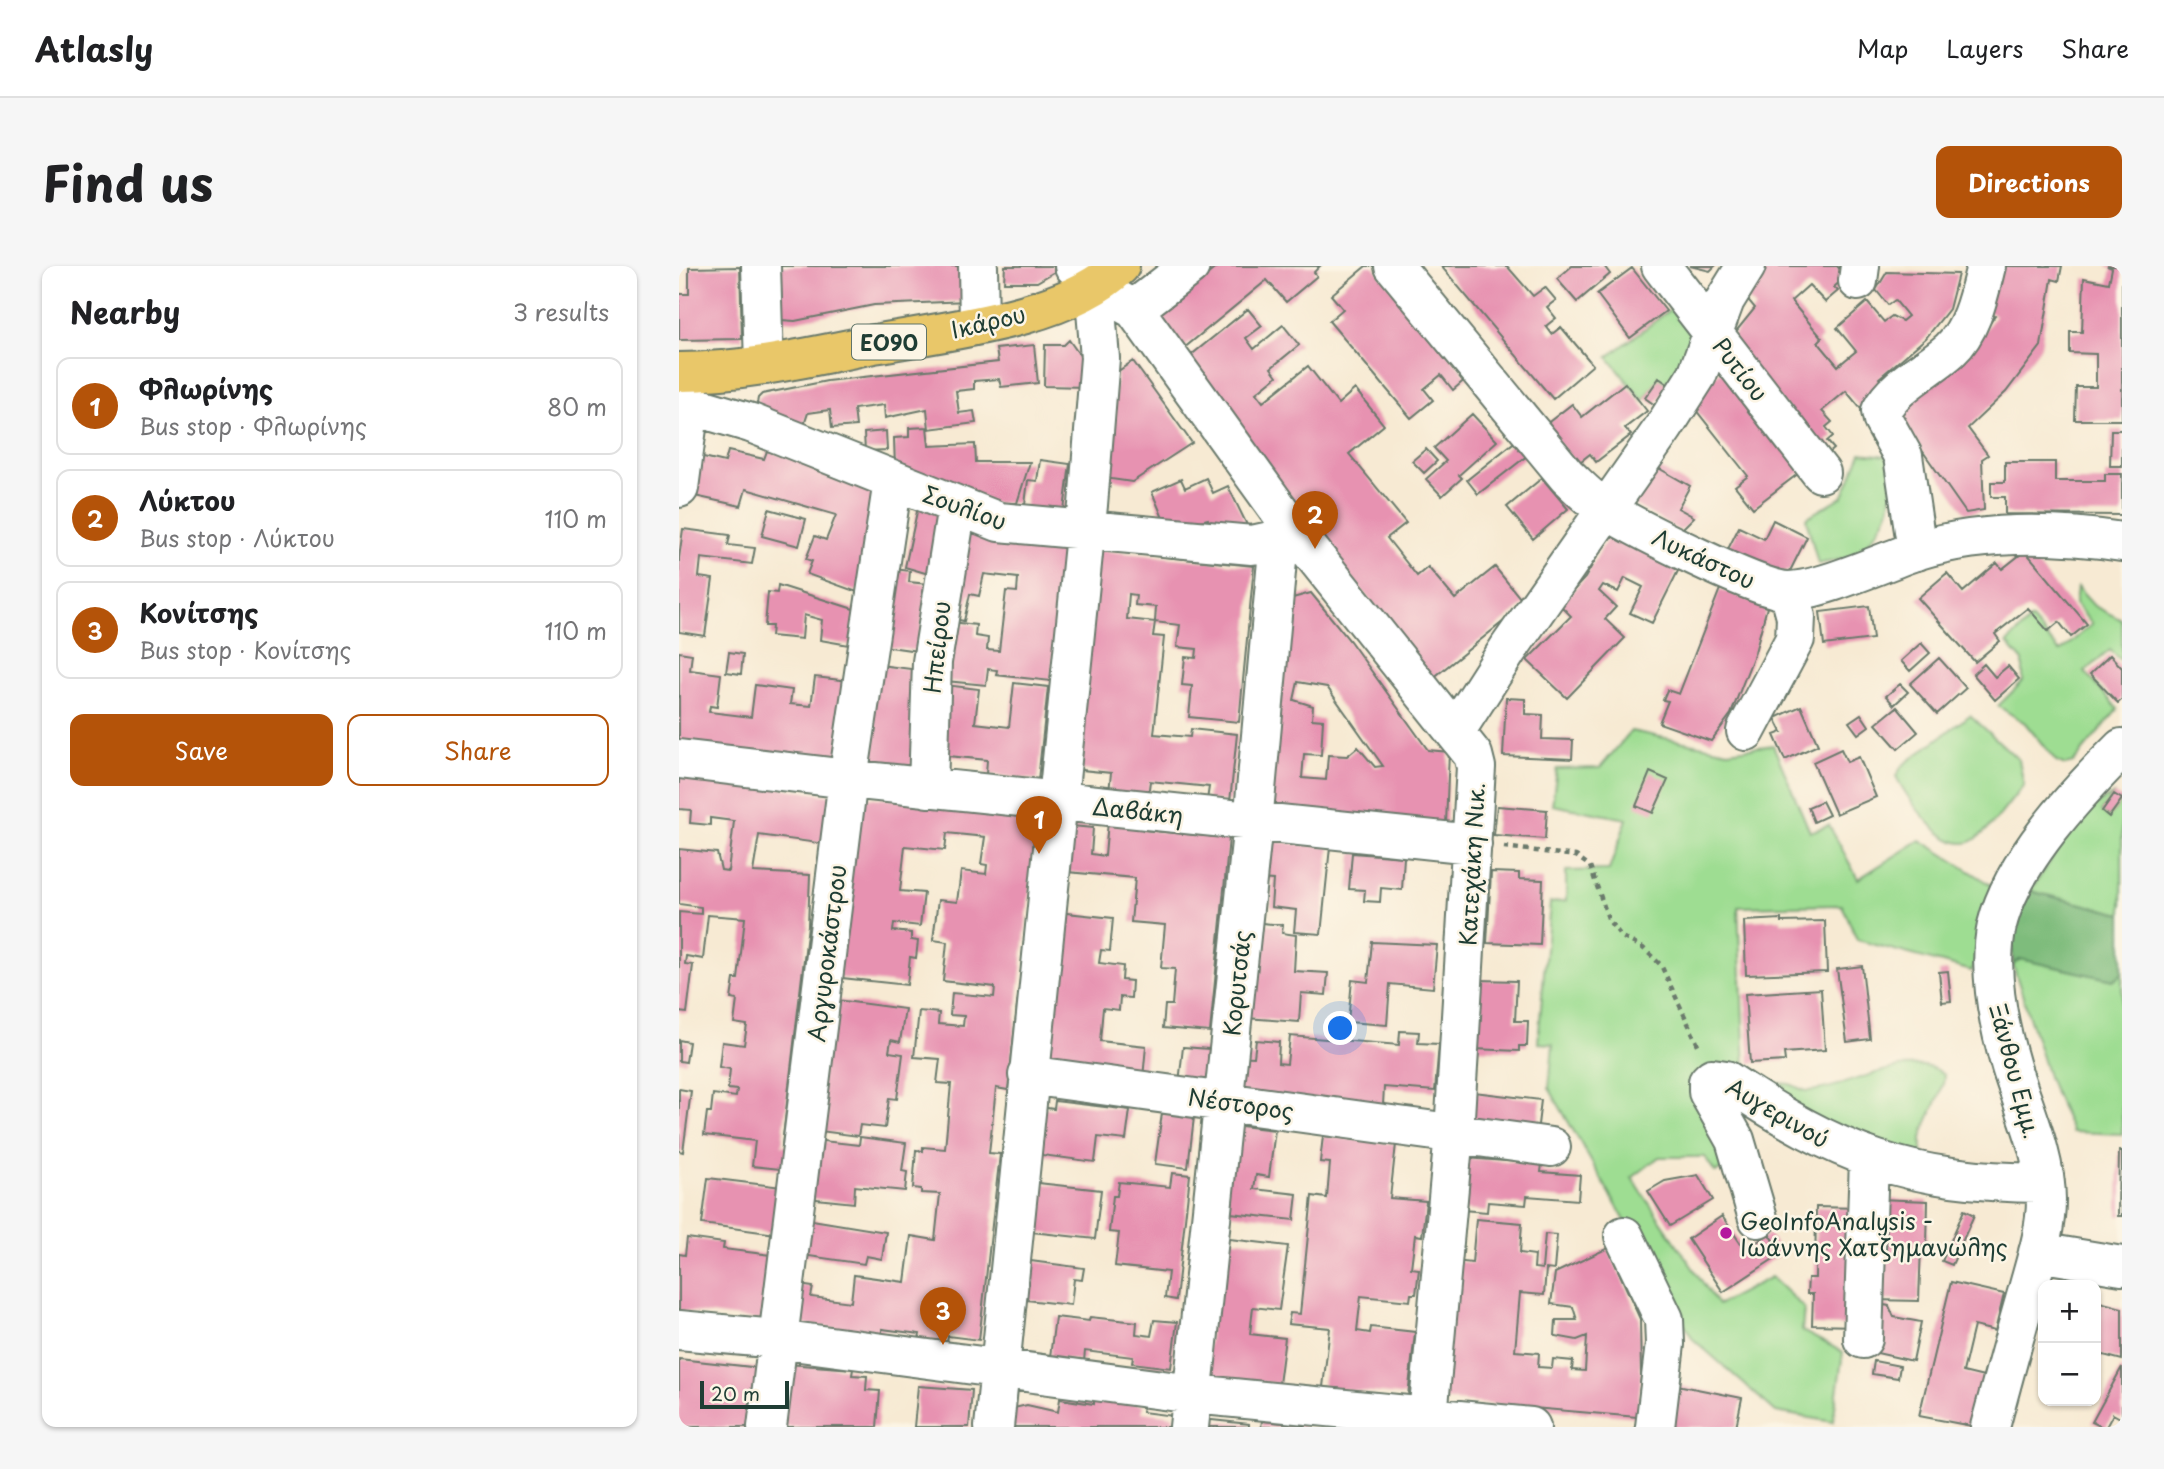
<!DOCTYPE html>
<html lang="en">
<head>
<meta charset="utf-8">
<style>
  :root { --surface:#fff; --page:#f6f6f6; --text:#202124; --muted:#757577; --line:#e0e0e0; --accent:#b45309 }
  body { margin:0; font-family:"Playpen Sans",sans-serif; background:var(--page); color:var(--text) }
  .controls { position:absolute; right:21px; bottom:21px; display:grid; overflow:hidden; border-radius:14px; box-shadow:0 2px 5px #0004 }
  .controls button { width:63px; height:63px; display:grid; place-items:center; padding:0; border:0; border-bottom:2px solid var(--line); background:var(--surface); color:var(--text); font:35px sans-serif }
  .scale { position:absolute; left:21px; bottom:18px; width:89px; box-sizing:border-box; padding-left:7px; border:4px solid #1f3d34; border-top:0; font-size:19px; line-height:24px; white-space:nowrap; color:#1f3d34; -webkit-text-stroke:5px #fcf5e5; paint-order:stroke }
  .you { position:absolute; left:662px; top:763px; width:24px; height:24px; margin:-18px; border:5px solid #fff; border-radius:50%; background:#1a73e8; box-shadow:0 0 0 10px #1a73e833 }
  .badge { display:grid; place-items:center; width:46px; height:46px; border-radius:50%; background:var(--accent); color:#fff; font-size:23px; font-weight:700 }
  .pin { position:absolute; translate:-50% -58px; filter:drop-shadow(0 2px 4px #0008) }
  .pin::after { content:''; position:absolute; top:37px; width:24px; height:21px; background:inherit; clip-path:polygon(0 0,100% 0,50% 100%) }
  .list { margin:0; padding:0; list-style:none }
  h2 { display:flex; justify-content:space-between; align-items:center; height:91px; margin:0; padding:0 28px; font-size:30px }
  h2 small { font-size:23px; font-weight:400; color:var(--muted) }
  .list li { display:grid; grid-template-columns:46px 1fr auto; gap:21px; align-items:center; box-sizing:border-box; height:98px; margin:0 14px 14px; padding:0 14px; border:2px solid var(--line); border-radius:14px }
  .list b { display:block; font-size:26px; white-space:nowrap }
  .list p { margin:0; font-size:23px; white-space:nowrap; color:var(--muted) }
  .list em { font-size:23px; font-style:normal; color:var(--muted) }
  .actions { display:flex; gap:14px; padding:21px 28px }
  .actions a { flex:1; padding:16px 0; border:2px solid var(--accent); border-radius:14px; text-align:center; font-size:24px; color:var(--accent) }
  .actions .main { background:var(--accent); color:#fff }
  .map { position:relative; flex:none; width:1443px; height:1161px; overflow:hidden; border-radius:14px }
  header { display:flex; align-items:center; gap:42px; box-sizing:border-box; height:98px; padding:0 35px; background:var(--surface); border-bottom:2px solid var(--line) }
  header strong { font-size:33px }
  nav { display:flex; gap:38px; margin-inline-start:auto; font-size:24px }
  .intro { display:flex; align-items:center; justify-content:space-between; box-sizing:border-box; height:168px; padding:0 42px }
  h1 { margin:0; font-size:49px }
  .button { padding:18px 32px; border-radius:14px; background:var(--accent); color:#fff; font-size:24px; font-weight:700 }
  main { display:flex; gap:42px; padding:0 42px }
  aside { flex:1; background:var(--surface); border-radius:14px; box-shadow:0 2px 5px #0004 }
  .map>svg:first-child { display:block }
  .green { fill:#9edd92; stroke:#5e8d63; stroke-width:2 }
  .forest { fill:#7ebc7c; stroke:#4e7c58; stroke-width:2 }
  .building { fill:#e792b1; fill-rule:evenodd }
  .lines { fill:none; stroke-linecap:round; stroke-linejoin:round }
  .minor-casing { stroke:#6b7a6c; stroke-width:42 }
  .major-casing { stroke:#6b7a6c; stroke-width:42 }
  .path { stroke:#6b7a6c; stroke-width:4.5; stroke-dasharray:5 5; stroke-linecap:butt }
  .minor { stroke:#fff; stroke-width:38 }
  .major { stroke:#e9c769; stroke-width:38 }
  .poi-dot { fill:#b5179e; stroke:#fcf5e5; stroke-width:2.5 }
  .labels { text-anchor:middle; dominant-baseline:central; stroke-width:5; stroke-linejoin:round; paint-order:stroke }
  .shield { fill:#fcf5e5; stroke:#617469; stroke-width:2 }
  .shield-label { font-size:21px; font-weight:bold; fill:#1f3d34 }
  .street-label { font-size:23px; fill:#1f3d34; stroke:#fcf5e5 }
  .poi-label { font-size:23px; fill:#1f3d34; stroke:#fcf5e5; text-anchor:start }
</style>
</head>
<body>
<header>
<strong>Atlasly</strong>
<nav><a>Map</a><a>Layers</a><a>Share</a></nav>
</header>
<div class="intro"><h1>Find us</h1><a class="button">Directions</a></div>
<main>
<aside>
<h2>Nearby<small>3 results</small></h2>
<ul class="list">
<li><span class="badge">1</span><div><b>Φλωρίνης</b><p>Bus stop · Φλωρίνης</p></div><em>80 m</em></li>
<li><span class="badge">2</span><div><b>Λύκτου</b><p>Bus stop · Λύκτου</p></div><em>110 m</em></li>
<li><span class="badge">3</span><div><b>Κονίτσης</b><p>Bus stop · Κονίτσης</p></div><em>110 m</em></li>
</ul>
<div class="actions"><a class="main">Save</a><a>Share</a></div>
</aside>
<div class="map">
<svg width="1443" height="1161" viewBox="0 0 1443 1161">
  <rect width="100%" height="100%" fill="#fcf5e5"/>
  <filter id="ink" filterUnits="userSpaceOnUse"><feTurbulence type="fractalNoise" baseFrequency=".0143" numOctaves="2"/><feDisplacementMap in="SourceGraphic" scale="14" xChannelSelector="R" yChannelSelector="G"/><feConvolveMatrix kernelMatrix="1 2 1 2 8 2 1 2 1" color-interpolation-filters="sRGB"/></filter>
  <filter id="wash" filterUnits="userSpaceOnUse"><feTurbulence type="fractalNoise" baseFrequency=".00686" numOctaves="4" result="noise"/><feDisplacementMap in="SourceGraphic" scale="28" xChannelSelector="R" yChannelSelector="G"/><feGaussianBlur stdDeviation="1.57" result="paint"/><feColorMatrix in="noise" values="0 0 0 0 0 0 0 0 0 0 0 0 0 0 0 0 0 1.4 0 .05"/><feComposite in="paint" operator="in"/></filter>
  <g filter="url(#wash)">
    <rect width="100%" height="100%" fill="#f7ead3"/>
    <path class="green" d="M1000,37L1022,66L990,119L980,113L964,135L929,91Z
      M1182,187L1208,190C1220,239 1209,252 1179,290L1139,298L1127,252L1164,230Z
      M1398,321L1415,340L1443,354V395L1431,384L1406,406L1439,443L1394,497L1386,499L1377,495L1346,457L1319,440L1344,415V395L1328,377L1352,353L1381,386L1413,358L1396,338Z
      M1291,449L1340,494L1345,519C1330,536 1316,559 1298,572C1270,595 1227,531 1217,510L1223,500Z
      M952,465L1049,485L1094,479L1131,566L1150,559L1179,613L1241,574L1311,618L1316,625L1293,705L1178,674L1163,639L1059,641L1066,803C1090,820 1082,816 1110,818C1116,819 1122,825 1129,825C1167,824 1231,782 1265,808C1265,838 1234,861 1245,892L1167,874L1042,797L1052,900L1036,906L1026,891H980L953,912L1039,1039L1092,1011L1125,1042L1123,1065L1164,1086L1154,1156L1097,1146L1014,1073L870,822L874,778L859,777L871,637L887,635V605L930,604L948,553L873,539L878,503L921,502Z
      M1435,528L1423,545L1430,551L1443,533V648L1351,625C1374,593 1399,546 1435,528Z
      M1341,693L1434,714L1443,707V868L1393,866L1370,814L1334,699Z"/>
    <path class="forest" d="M1351,625L1443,648V707L1434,714L1341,693L1334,699L1332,667Z"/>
    <g id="blocks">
      <path class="building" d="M97,0H287L289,35L195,39L116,55L102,54Z
        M326,0H375V6L358,16H325Z
        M539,0H641L635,6L638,10L607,36L588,14L499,87L472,55Z
        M687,0H694L789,111L774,124L762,109L745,123L754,134L732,152L650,55L664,43L652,29Z
        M762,0H828L854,30L866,21L877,34L868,41L877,52L867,60L873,68L882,61L914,99L874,133Z
        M893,0H925L931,8L898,36L878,13Z
        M1011,0H1036L1031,5Z
        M1078,0H1158L1167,10L1155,21L1159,25L1146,36L1130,19L1112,35L1143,72L1139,76L1159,100L1177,85L1158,62L1188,36L1205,56L1213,50L1223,55L1229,50L1216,34L1209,39L1197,24L1208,6L1279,8L1270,43L1247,72L1200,112L1207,120L1182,143L1167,125L1143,145L1153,156L1147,161L1154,170L1148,175L1155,183L1148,189L1050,74L1076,42L1061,24Z
        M1316,0H1383L1380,15L1373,13L1362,80L1327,126L1289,162L1309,189L1303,193L1305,244L1287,247L1212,140L1288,90L1316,50L1307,44Z
        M1428,0H1443V154H1396L1397,121H1417V88L1391,87V66H1403L1405,12L1430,17L1433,2Z
        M61,1L63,73L0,74V28H10V2Z
        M953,2L987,45L951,72L918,28Z
        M569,43L583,60L567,72L575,83L604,59L620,79L592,102L598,110L577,127L584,136L629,100L659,138L676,123L705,159L670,188L727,257L708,272L738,310L749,301L776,333L816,301L846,338L754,412L500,99Z
        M390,74L409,101L407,121L365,120L366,79H385Z
        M355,79L359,117L322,121L320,113L295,115V123L277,125L280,147L295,145L297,157L250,163L248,143L206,152L205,139L175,143L177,160L153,162L151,144L129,147L123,165L77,143L79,132L83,128L148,115L319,96L317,83Z
        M454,95L513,177L453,216L425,212L438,106Z
        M1049,100L1128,201L1074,242L1056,220L1069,210L1013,139L1019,124Z
        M980,112L990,119L976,139L966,132Z
        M946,117L968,145L946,162L952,169L917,196L911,188L897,199L866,159L893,138L903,151Z
        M793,148L818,175L780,209L783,212L763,230L747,213L767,195L755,182Z
        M248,161L250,180L296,178L297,196H351L338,237H297L216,202L215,172L230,171V162Z
        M1432,164H1443V200H1431Z
        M207,165L208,184L186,185L185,167Z
        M838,174L849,189L799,228L788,214Z
        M747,183L758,195L745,207L733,195Z
        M49,185L85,193L88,185L144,201L198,225L190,290L178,326L128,308L133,295L127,293L136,270L147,274L157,249L67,223L62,240L11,229L20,190L46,196Z
        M361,194L391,198L384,252L345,247L349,214L358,215Z
        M1326,196H1376V215H1426V208H1443V249L1326,248V231H1312V216H1326Z
        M974,199L1011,220L999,242L1015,251L1001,265L952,237Z
        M527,212L534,227L549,220L570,263L537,270L529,253L489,264L473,226L502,213L506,222Z
        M863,212L889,243L854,273L828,241Z
        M239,241L266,248L253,309L226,301Z
        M90,243L127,253L120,280L83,270Z
        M1094,254L1128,271L1111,305L1094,308L1048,285L1060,261L1085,273Z
        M283,258L388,274L372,415L317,409L318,404L309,403L307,419L257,414L264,355L297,359L296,370L309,372L308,384L320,385L327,325L338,326L339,312L305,308L300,330L291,328L285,355L265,351Z
        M4,263L51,269L49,279L76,282L73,298L22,292L20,311L34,313L26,370L0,366V292Z
        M933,264L1002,299L973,357L951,347L964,321L946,312L939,326L924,319L920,325L937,341L926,353L946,372L888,432L848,394L892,350L881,339L906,312Z
        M416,284L575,300L560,456L510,451L513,420L503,419L506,391L517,392L518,383L498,381L501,359L476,356L474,370L485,371L475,468L511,471L512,463L558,468L551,536L528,534L530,521L471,515L469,530L430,526L432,507L393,503ZM450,328L457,329L456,339L477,341L476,356L448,353Z
        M1346,285L1408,358L1392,371L1380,356L1369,365L1349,342L1316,368L1321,375L1296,396L1239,332L1268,307L1284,326L1318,297L1323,303Z
        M209,302L231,305L230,316L249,318L239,385L196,379Z
        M99,319L187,347L176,380L141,374L143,354L125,349L123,373L92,370L93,360H86L89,326L98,327Z
        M1041,323L1088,341L1076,386L1052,448L1032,475L980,457L989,435L984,434L988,424L1000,428Z
        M632,327L671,375L749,484L770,486L767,558L583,545L610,333ZM619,416L648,421L704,500L696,501L679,481L668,490L649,489L647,514L623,512L625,488L642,489L644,454L633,453L634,440L615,434Z
        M1190,340L1194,373L1145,379L1141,346Z
        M1242,377L1251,387L1231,405L1222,395Z
        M0,386L13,388L11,404L42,408L38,441L31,440L30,446L72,451L76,419L113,424L111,438L132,440L136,411L170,415L160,499L0,479Z
        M50,386L64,388L62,408L47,406Z
        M1431,389L1443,402V433L1439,437L1411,408Z
        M1260,392L1287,422L1258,448L1231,418Z
        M193,398L240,404L232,509L183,502Z
        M1305,398L1316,411L1329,400L1340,413L1316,434L1294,408Z
        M335,417L369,421L359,514L307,508L308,494L250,488L258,418L300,423L296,457L330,461Z
        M1221,418L1229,426L1215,439L1207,430Z
        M827,432L846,433V448L864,449L863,473L894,474L893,493L824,490Z
        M1122,440L1139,479L1106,494L1095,469L1103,466L1096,452Z
        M1218,441L1239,466L1219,483L1197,458Z
        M1182,448L1190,460L1179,468L1170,456Z
        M1162,483L1168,496L1180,491L1197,531L1157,548L1134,496Z
        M0,505L153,530L146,578L80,569L74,606L131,609L129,659L103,879L114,880L111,904L73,900L76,875L25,869L28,846H32L34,828L57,831L58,824L49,823L51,803L40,801L43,776L65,779L68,759L55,757L58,734L52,733L55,713H59L66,652L29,649L24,693L7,690L6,698L14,699L8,747L0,746V646L22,648V641L0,638V583L38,587L42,604L49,605L55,555L31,552V559L11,557L12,544L0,543Z
        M971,506L989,514L974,547L957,540Z
        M1435,528L1443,533L1430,551L1423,545Z
        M174,530L359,546L329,824L317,822L310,887L321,888L300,1074L269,1070L268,1077L240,1073L241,1068L203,1063V1069L108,1056L113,1018L134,1021L132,1031L172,1036L175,1009L226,1016L232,970L256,974L261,928L242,927V923L234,922L237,884L244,885V881L266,883L272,818L258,817L261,793L235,791L240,745L260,747L259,758L284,760L285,750L271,749L273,727L315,731L316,721L264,715L268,676L254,674L259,634L278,636L282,605L307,608L308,599L302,598L306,571L268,567L266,584L226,580L221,625L245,627L241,660L215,657L214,665L232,667V674L239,675L237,692L231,691L228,719L154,711Z
        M1143,535L1150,549L1135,556L1129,541Z
        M818,540L868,544L866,573L815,569Z
        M429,555L465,558L464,564L550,572L531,766L484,762L486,739H493L496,703L482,702L486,659L452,656L456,612L388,606L393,560L414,562L412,588L426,590Z
        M587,575L651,581L642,668L615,666L617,644L592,641L594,614L578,613Z
        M673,587L725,591L723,624L702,622L701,636L685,635L686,624L670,623Z
        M812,606L840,607V613L864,614L861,679L808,677Z
        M378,646L434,652L431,685L422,684L420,697L444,700L443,714L453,715L452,732L441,731L440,744L424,742L421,775L467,780L464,812L362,804Z
        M1102,653V656L1146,655L1148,706L1067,709L1065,655Z
        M572,656L604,659L603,667L617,669L615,705L649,707L647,729L622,727L620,756L567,752Z
        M693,676L758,679L754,722L711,718L708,759L669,756L673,714L689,716Z
        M1183,700L1191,773L1168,776L1158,703Z
        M1269,705L1272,735L1263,736L1260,706Z
        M799,714L838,715L836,755H849L848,780H840V785L795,783Z
        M1142,723L1146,784L1105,787L1106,795L1071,797L1066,728Z
        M150,733L226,743L221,776L212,774L210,786L224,788L218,833L210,832L206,862L181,859L179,870L133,864Z
        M721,765L740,766L739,777L760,778L756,825L705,821L704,839L553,827L556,790L575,791L577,774L600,776L599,797L608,798L611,770L720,779Z
        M0,774L10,776L7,796L0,795Z
        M504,781L530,783L527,819L500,817Z
        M0,823L12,825L4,886L0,885Z
        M795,826L862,834L858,867L791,859Z
        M376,835L451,844L447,874L419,871L416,896L355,888L361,841L375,843Z
        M483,847L515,851L509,902L476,898Z
        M553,859L596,864L590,911L577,909L575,923L618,928L615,954L543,946Z
        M644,870L717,878L711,932L747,935L743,970L736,969L732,1002L740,1003L737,1028H732L731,1035L682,1030L678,1065L691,1067L692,1061L736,1066L729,1130L644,1121L651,1062L609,1058L611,1047L621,1048L633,930L648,932L651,897L641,896Z
        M181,871L227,877L223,905L228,906L226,925L176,920L175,937L128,932L135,874L180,879Z
        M1440,885H1443V950H1439Z
        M787,892L863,898L862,906L901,909L899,934L848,930L847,939L809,936L808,946L783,944Z
        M493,907L511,909L497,1034L486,1032L489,1006L436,1000L440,967L430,966L434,930H438L440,916L491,921Z
        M1019,909L1034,934L991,960L969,925L986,915Z
        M29,912L103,921L97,968L23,958Z
        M350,916L422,924L416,973L344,965Z
        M1199,933L1249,935L1248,980H1242L1240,1035L1195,1034Z
        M1137,941L1180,942L1177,1060L1133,1059L1134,1028H1128L1129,1012H1136Z
        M1285,944L1295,949L1273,999L1263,995Z
        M1043,950L1066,984L1090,968L1102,988L1044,1026L1009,973Z
        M121,952L207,966L203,993L187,990L185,998L116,988Z
        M797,953L843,957L841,987L856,989L855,1002L863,1003L866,968L878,969L875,1004L867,1003L865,1029L841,1027L836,1085L860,1087L859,1101L873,1102L874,1093L894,1095L893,1104L906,1105L908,1070L898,1074L876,1070L877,1054H898L894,1041L872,1038L876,1007L929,982L961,1053L962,1110L958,1151L764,1134L776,995L793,997Z
        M8,972L45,977L44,983L92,989L83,1055L0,1044V988L6,989Z
        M542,972L609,980L600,1044L574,1041L571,1068L606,1072L600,1118L526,1110Z
        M344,994L405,1002L403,1014L395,1013L392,1039L339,1033Z
        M1272,1016L1325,1028L1316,1065L1295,1060L1284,1106L1309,1112L1298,1161L1240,1150Z
        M1417,1035L1443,1042V1094L1417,1087Z
        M1194,1037L1210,1040L1215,1051L1242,1056L1234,1095L1189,1085Z
        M376,1051L410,1055L411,1051L458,1056L457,1068L472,1070L475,1054L498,1056L492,1102L453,1097L454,1091L406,1085L405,1095L371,1091Z
        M0,1093L81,1102L74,1161H0Z
        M1195,1095L1221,1100L1219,1112L1193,1108Z
        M108,1098L174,1103L173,1109L188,1110L187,1124L201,1125L198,1161H102Z
        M1443,1101V1153L1434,1148L1427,1161H1423L1413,1156Z
        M998,1119L1063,1132L1057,1161H990Z
        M239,1120L293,1124L290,1161H235Z
        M415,1132L464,1139L463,1146L495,1150L493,1161H327L335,1142L348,1139L379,1146L381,1133L415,1138Z
        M523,1153L570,1158V1161H522Z
        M583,1155L625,1159V1161H582Z"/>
    </g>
  </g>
  <g filter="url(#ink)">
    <use href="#blocks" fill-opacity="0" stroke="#6b7a6c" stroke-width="2"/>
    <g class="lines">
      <g class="minor-casing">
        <path id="minor" d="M82,0L85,99
          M299,0L300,58
          M395,0L415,21L455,43L613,262L794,489L797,501L775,867L748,1161
          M715,0L888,210C901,222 914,236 929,245C959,263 1079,324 1109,325C1141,325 1204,296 1236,285C1301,265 1376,266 1443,276
          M982,0L1142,207
          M1179,15L1181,0
          M455,43L511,0
          M11,139L72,157L320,256L573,279L600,273L613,262
          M0,222L11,139L9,116
          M1238,285L1224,190L1204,154L1202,145C1215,119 1250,103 1271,84C1293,64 1300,28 1307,0
          M1067,465L1116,373L1117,351L1110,325
          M776,466L830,382L985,161L1018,109L1046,34L1067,0
          M0,493L169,513L793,578
          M249,522L253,396L278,240
          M349,809L872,881
          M1079,952L1056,874L1029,826V816L1033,812L1047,814C1161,890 1227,916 1366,917
          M945,970L985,1053L986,1078L976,1161
          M1359,986L1443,1000
          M0,1064L98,1073L514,1128L852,1161
          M1184,1073L1190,893
          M88,1161L169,513L214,215
          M315,1161L409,239L421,92L415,21
          M510,1161L574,557L600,273
          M1311,1161C1323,1116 1335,1072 1348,1027C1356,997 1367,966 1367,934C1367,890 1345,843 1332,801C1319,757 1308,704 1318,659C1333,596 1398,527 1443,482"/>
      </g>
      <g class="major-casing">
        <path id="major" d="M0,106C66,106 131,91 195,78C267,65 389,52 441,0"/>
      </g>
      <path class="path" d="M825,581L897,590L911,600L930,655L943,671L964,682L982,699L1021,783"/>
      <use href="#minor" class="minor"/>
      <use href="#major" class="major"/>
    </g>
  </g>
  <circle class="poi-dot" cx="1047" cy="967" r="7"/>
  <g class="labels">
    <rect class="shield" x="173" y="58.5" width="74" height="35" rx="5"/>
    <g class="shield-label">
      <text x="210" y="76">ΕΟ90</text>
    </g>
    <g class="street-label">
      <text transform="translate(309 55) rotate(-13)">Ικάρου</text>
      <text transform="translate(1062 103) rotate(52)">Ρυτίου</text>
      <text transform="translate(286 241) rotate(20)">Σουλίου</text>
      <text transform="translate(1025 292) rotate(25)">Λυκάστου</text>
      <text transform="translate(257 381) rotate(-84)">Ηπείρου</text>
      <text transform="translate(459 544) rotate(6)">Δαβάκη</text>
      <text transform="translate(792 598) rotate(-87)">Κατεχάκη Νικ.</text>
      <text transform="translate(147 687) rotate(-83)">Αργυροκάστρου</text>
      <text transform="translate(557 717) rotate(-84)">Κορυτσάς</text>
      <text transform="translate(1337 805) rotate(75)">Ξάνθου Εμμ.</text>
      <text transform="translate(562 837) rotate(8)">Νέστορος</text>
      <text transform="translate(1099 846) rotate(30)">Αυγερινού</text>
    </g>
    <g class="poi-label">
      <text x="1061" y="954">GeoInfoAnalysis -<tspan x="1061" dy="26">Ιωάννης Χατζημανώλης</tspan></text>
    </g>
  </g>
</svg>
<div class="controls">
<button>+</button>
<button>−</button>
</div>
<div class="scale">20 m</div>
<div class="you"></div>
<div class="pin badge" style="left:360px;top:588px">1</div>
<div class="pin badge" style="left:636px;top:283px">2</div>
<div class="pin badge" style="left:264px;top:1079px">3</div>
</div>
</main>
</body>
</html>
